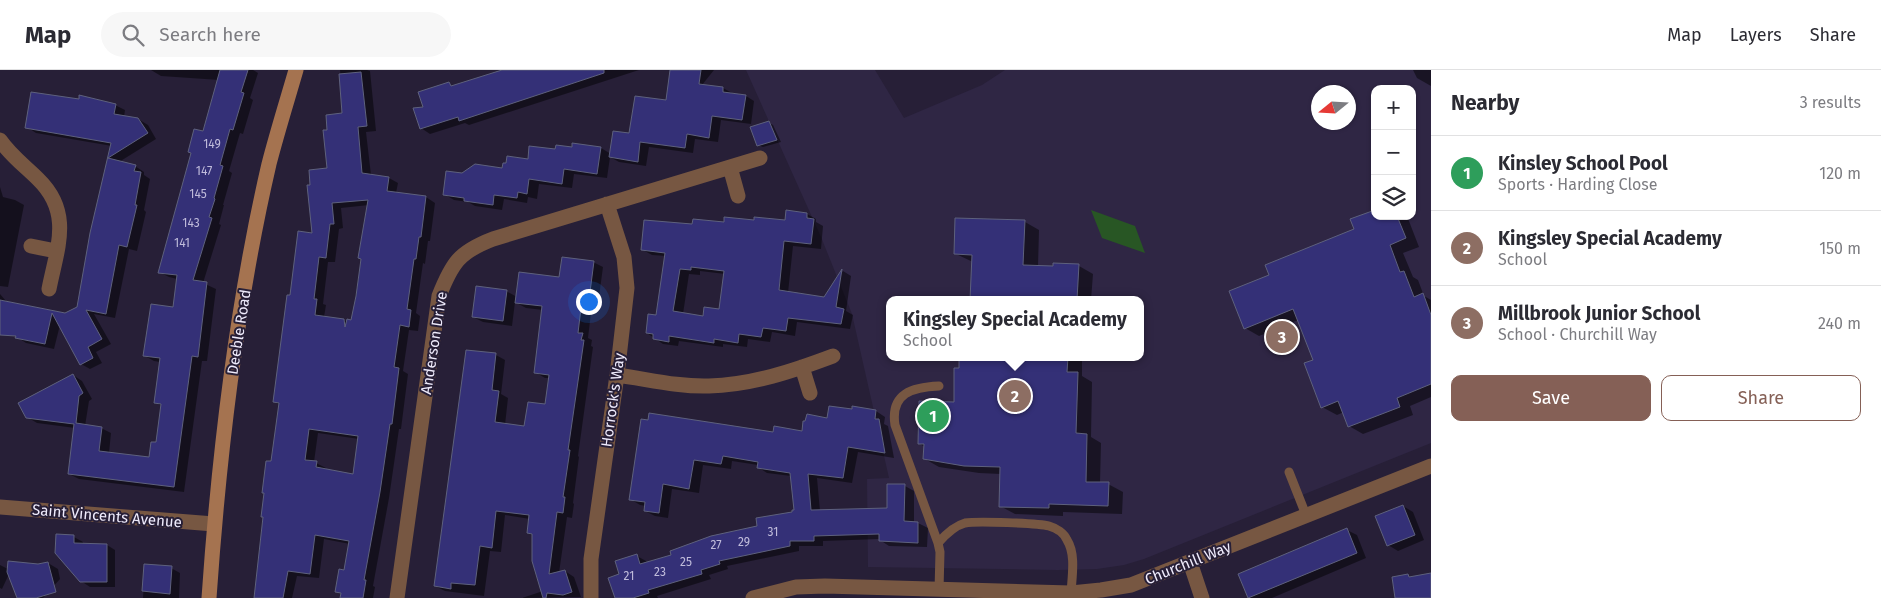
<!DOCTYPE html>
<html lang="en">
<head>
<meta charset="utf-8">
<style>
  :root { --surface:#fff; --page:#f7f7f7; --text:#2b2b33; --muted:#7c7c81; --line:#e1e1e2; --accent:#856056 }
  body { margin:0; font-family:"Fira Sans",sans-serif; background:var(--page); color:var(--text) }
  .controls { position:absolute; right:15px; top:15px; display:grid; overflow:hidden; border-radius:10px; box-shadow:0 1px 4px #0004 }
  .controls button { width:45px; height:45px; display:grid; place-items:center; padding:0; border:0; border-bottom:1px solid var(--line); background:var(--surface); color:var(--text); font:25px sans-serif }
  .compass { position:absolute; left:1311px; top:15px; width:45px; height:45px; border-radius:50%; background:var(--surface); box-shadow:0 1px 4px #0004; rotate:252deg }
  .you { position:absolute; left:588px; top:231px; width:18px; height:18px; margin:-12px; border:4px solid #fff; border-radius:50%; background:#1a73e8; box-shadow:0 0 0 8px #1a73e833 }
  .badge { display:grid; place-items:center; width:32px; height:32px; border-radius:50%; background:var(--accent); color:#fff; font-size:16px; font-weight:700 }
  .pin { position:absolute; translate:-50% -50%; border:2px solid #fff; box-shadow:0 1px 5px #0006 }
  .popup { position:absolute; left:886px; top:226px; width:258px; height:65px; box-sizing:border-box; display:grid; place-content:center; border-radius:10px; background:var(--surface); filter:drop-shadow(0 1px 4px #0005); font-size:16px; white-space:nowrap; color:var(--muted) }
  .popup b { font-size:19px; color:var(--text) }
  .popup::after { content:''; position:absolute; left:50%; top:100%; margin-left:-10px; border:10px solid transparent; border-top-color:var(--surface) }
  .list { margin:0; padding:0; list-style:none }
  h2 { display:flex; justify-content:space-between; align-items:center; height:65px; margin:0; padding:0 20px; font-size:21px }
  h2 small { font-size:16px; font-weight:400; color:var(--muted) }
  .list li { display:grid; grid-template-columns:32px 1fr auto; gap:15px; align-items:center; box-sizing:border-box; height:75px; padding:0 20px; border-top:1px solid var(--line) }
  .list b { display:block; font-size:19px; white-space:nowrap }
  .list p { margin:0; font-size:16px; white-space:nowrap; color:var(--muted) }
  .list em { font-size:16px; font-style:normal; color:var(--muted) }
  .actions { display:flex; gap:10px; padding:15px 20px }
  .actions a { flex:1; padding:11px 0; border:1px solid var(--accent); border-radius:10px; text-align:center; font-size:18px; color:var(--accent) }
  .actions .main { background:var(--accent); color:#fff }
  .icon { flex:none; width:28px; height:28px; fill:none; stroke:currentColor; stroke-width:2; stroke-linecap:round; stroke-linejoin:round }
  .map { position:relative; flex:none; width:1431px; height:528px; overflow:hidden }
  header { display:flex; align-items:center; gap:30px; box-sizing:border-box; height:70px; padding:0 25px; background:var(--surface); border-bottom:1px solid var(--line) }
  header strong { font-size:24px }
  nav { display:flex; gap:28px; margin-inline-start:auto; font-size:18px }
  .search { width:350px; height:45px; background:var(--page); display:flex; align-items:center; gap:12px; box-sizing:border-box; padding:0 18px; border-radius:28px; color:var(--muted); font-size:19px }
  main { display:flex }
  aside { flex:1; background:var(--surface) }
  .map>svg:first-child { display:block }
  .built { fill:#2f2644; fill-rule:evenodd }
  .green { fill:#285624 }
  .shadow { fill:#0007; fill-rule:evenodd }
  .building { fill:#343077; stroke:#5e617d; fill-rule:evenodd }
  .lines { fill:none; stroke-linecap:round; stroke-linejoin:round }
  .lane { stroke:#775742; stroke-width:9 }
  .street { stroke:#775742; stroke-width:15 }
  .secondary { stroke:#a57350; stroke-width:15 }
  .labels { text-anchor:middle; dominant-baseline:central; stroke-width:4; stroke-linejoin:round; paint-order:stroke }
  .number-label { font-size:12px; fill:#c0bcdb }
  .street-label { font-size:15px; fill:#efebfc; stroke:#271f37 }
</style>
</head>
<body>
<header>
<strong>Map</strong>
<div class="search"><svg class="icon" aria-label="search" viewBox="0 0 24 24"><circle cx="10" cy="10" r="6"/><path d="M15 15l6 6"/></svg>Search here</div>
<nav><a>Map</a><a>Layers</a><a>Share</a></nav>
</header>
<main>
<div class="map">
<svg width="1431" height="528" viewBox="0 0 1431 528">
  <rect width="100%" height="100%" fill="#271f37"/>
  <path class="built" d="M746,0H875L904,48L982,15L1005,0H1431V373L1144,489L1124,495L1097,499L1058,500L868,497L867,409L889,408L852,244L821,167ZM1375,19H1412V146H1375ZM1318,22H1348V52H1318ZM890,230H1140V287H890Z"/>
  <path class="green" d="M1091,140L1135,156L1145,183L1102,168Z"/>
  <path class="shadow" d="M151,0H253L258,3L250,28L253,30L243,64L240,63L229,101L232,103L223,135H224L219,154L221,155L203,213L216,219L207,291H202L184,422L79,409L69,404L75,358L37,353L27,347L73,305L82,311L92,329L89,331L85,356L101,358L111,363L109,383L150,389L157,374L162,336L156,333L160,292L154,291L145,286L174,238L177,209L169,207L159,202L219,10L161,6Z
    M340,0H367L370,1L376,61L366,62L371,105L389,108L398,113L396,123L426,127L435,133L430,171H428L425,194L423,193L416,243L420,246L418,261L409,260L403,301L408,304L401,359H399L389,428L373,516L375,517L373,528H342V524L337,521L345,501L350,474L324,469L319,508L297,506L292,528H255L262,470L265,424L272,393L280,335L274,332L291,227L313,164L328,99V61L344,44ZM369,135L352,251L348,252L344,250L324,247L326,235L323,234L328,192H335L339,159L343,158L341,138ZM318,363L359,369L354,405L326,400V398L314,392Z
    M508,0H639L469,55L465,53L430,64L421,58L425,38L449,14L454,17Z
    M672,0H714L702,15L723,18L732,23L746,26L754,31L751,54L721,50L718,72L695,69L693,83L649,77L646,96L619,92L610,87L607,108L574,104L572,118L539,114L537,129L528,127L527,133L504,129L502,140L475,136L468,132L454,130L444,124L463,104L503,100L556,80L573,78V74L601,78L611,84L630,65L678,32Z
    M1413,0H1431V16L1417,8Z
    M115,35L125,40L124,47L138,49L148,55L156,69L119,92L135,96L144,102V105L150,109L144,140L146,142L137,181L129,179L115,248L94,244L111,274L96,282L102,293L90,299L81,294L60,255L54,279L26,273L17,267L15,234L65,245L78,238L92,163L112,76L36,63L27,57Z
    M769,53L773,55L781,72L763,77L758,75Z
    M0,117L3,127L15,130L24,135L8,217L0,216Z
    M787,142L807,144L816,149V152L823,156L821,179L793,176L788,223L825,228L843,201L851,206L846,241L853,245L850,259L797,252L795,266L772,262L770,272L748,269L747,277L723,274V277L679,271L678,276L663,274L647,263L657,247L666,186L652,185L643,180L694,156L786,151ZM700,201L725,204L720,241L704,247L683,244L689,204L700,205Z
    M1375,146H1407L1419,177L1403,183L1413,207L1418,210L1424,226L1431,230V327L1410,336L1413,345L1363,364L1349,356L1344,342L1337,345L1322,337L1314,291L1298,250L1259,266L1245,258L1271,206L1356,160Z
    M1025,152L1039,160L1038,197L1079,196L1093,204L1091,230H972L973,192L956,184Z
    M593,192L603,197L599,227L593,226L588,268L592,270L591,276L593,277L578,386L579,387L573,433L574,434L572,448L567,447L559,503L565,501L574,507L581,527L522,528L543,521L533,466L528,463L530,449L505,445L501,482L490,481L484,526L445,521L435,516L496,285L505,290L501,324L508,328L505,355L525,357L546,335L550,308H545L535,302L543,240L526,238L515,232L512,256L483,252L473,247L506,221L517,227L560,209Z
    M0,224L11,237L0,245Z
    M961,287H1082V306L1092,312L1091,367L1101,373L1100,413L1108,414L1123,422L1122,444L1063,442V446L1015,444L1000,436L1001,404L979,403L939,397L925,389V377L920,374L955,334Z
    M876,341L885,347L884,354L888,356L894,388L858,382L852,413L817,408L820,441L888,439L905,416L914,421V453H918L928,458L927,477L889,476L880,470V469L823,471V476H799V481L727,496L728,499L709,505L711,509L657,526L658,528H616L621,505L637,486L646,491L647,493L759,457L795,442L791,406L767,403L758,397V395L732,391L731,399L703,395L699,423L672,419L668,448L655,446L645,441L646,436L640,435L630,429L642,350L774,363L803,362L828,349Z
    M1403,436L1413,442L1424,470L1398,481L1388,475Z
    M1347,460L1357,465L1366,488L1272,528H1249L1240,505Z
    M74,467L83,472L82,475H107L115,480V517H90L81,511L56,483Z
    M48,493L58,499L60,509L43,528H18L9,504L2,519L0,518V495L8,499Z
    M145,496L171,498L180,503L179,528H143Z"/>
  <path class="building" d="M220,0H248L241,22L244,23L233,60L230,59L220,95L223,96L214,128L215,129L209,147L212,148L193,210L207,212L198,287L192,286L174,417L68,404L74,354L26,348L18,333L73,304L83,323L79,326L76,353L102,357L99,381L149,387L151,372H156L161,334L154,333L160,288L143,286L151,234L173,237L177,205L158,203L191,83L188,82L194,59L203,61Z
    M502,0H604V3L459,51L458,47L420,59L413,38L423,37L418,22L449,12L451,16Z
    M670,0H701L699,14L723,17V22L746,25L742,50L712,46L709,68L687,64L685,78L640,72L638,92L609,87L613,61L629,63L635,26L666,30Z
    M361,2L367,56L358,57L362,103L389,107L387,121L426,126L421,167H419L416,189H414L407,239L411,240L409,257L400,255L394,297L399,298L392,354H390L380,422L364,510H366L363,528H340L341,523L335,522L339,499L344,500L349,471L315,465L310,504L288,501L283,528H254L263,447H261L264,423H262L266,391H271L279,333L273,332L287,225H290L298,161L312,163L307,115H310L309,100L327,98L323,60H327L326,45L342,43L339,4ZM368,130L358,188L361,189L356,226L351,250L347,249L345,257L344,249L315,245L317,229H314L319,187L326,188L330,154H334L332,133ZM309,359L358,366L353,404L316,397L317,391L305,390Z
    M31,22L79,29V25L116,34L114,44L138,48L148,63L108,88L136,95L134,101L141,102L135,135H137L127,177L119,175L106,244L86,240L102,269L88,277L93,288L80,295L52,243L45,274L15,268L16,266L0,265V230L65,243L77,237L90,163L111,73L25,58Z
    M769,51L777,70L757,76L750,57Z
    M572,73L601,77L597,104L564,99L562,114L529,109L527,124L518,122L517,128L494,125L493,135L464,131V128L443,125L446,101L462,103L475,94L502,98L503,93H506L507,86L528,89L529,76L555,79L556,75L572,77Z
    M786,140L807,143V148L814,149L811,174L784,171L779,220L824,227L842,199L836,237L844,239L841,254L788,248L786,261L763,258L761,267L739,264L738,273L714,269V273L669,266V272L653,269V264L646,263L648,244L656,245L665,183L641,180L644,150L692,154L693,149L724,152V147L754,150V147L785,150ZM691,197L724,201L719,239L704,237L703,246L673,241L680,199L691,200Z
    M1375,140V146H1397L1406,168L1390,175L1400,202L1404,201L1414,227L1423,223L1431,245V314L1397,328L1400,337L1348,357L1338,331L1321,338L1304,293L1313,290L1293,239L1244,259L1229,221L1269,205L1265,195L1354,159L1350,149Z
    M955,148L1025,150L1023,195L1053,196V193L1079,194L1077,230H970L972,185L954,184Z
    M562,187L594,191L590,222L583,221L578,263H583L581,270H584L568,380H570L563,427H565L563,443L557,442L549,504L565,500L572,522L563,525L547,523L546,528H543L532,491V464L527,463L529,445L496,441L492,478L480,476L475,515L451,513V519L434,516L466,280L496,283L492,320L499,321L495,352L524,356L528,332L545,334L549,305L534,303L542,236L515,233L519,202L559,207Z
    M476,216L507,220L503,251L472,247Z
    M959,287H1068L1067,302H1078L1076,363L1087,364L1086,412H1109L1108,436L1049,434V438L999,437L1000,397L964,396L923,389L924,374H918L919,331L954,332V298H959Z
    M829,336L852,339V336L876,340L875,349H879L885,383L848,377L843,408L808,404L811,440L887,438V414H905L904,451L918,452V473L879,471V464L814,466V471H790V476L719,491L720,494L701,500L702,504L648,520L649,523L633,528H615L608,508L619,504L615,491L637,484L640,494L671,485L670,481L711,466L757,456L756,448L792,442V440H794L790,403L757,398L758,392L723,386L721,394L694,390L689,419L663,414L659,443L644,441L645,432L629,430L641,349L648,350L649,343L773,362L774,356L802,361L803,351H805L807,344L827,348Z
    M1403,435L1415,465L1387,476L1375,446Z
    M1347,458L1357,483L1248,528L1238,504Z
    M56,464L74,465V473L107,474V512H80L55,483Z
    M8,491L38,494L48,492L56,522L36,528H17L7,502Z
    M144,494L172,496L170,524L142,521Z
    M1431,503V528H1395L1392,507L1408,504L1409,507Z"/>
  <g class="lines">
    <path class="lane" d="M1289,402L1306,445
      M938,473L895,355C890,323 913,317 939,316
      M939,520L940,482L938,473C945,465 954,456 965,453C976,451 1039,453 1049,456C1056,458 1064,463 1067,470C1076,484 1072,506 1071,523"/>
    <path class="street" d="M0,70C11,86 25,96 38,109C73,143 57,178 49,219
      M730,97L738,126
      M31,176L56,181
      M802,297L810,323
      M617,305C647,309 678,317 709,316C752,315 793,301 833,286
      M0,437L214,454
      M1190,492L1202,528
      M397,528L439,226C452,193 459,182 493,169L760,88
      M591,528V489L617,305L627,218L624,187L607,134
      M753,528L796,517L825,516L1071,523L1101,520L1131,515L1431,396"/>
    <path class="secondary" d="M209,528C219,383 236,236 269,94C277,63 287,31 296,0"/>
  </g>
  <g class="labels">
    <g class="number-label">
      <text x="212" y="74">149</text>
      <text x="204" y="101">147</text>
      <text x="198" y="124">145</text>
      <text x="191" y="153">143</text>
      <text x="182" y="173">141</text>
      <text x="773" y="462">31</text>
      <text x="744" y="472">29</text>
      <text x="716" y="475">27</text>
      <text x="686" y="492">25</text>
      <text x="660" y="502">23</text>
      <text x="629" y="506">21</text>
    </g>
    <g class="street-label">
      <text transform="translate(239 262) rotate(-81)">Deeble Road</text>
      <text transform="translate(434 273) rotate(-81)">Anderson Drive</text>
      <text transform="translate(613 330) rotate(-82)">Horrock's Way</text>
      <text transform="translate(107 446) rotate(5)">Saint Vincents Avenue</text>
      <text transform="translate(1188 493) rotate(-22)">Churchill Way</text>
    </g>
  </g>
</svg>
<div class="controls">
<button>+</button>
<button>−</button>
<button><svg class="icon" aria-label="layers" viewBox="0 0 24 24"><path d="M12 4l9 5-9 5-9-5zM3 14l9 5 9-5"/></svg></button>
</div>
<svg class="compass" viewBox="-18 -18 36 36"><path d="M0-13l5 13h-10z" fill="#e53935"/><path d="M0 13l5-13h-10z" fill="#7c7c81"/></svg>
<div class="you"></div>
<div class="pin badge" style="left:933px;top:346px;background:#2e9e5b">1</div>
<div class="pin badge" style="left:1015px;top:326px;background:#8d6e63">2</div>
<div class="popup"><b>Kingsley Special Academy</b>School</div>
<div class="pin badge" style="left:1282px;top:267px;background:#8d6e63">3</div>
</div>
<aside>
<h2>Nearby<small>3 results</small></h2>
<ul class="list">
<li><span class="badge" style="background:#2e9e5b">1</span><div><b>Kinsley School Pool</b><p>Sports · Harding Close</p></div><em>120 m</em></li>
<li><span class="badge" style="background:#8d6e63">2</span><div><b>Kingsley Special Academy</b><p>School</p></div><em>150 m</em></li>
<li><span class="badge" style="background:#8d6e63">3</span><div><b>Millbrook Junior School</b><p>School · Churchill Way</p></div><em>240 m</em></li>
</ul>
<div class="actions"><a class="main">Save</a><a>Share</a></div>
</aside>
</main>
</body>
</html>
